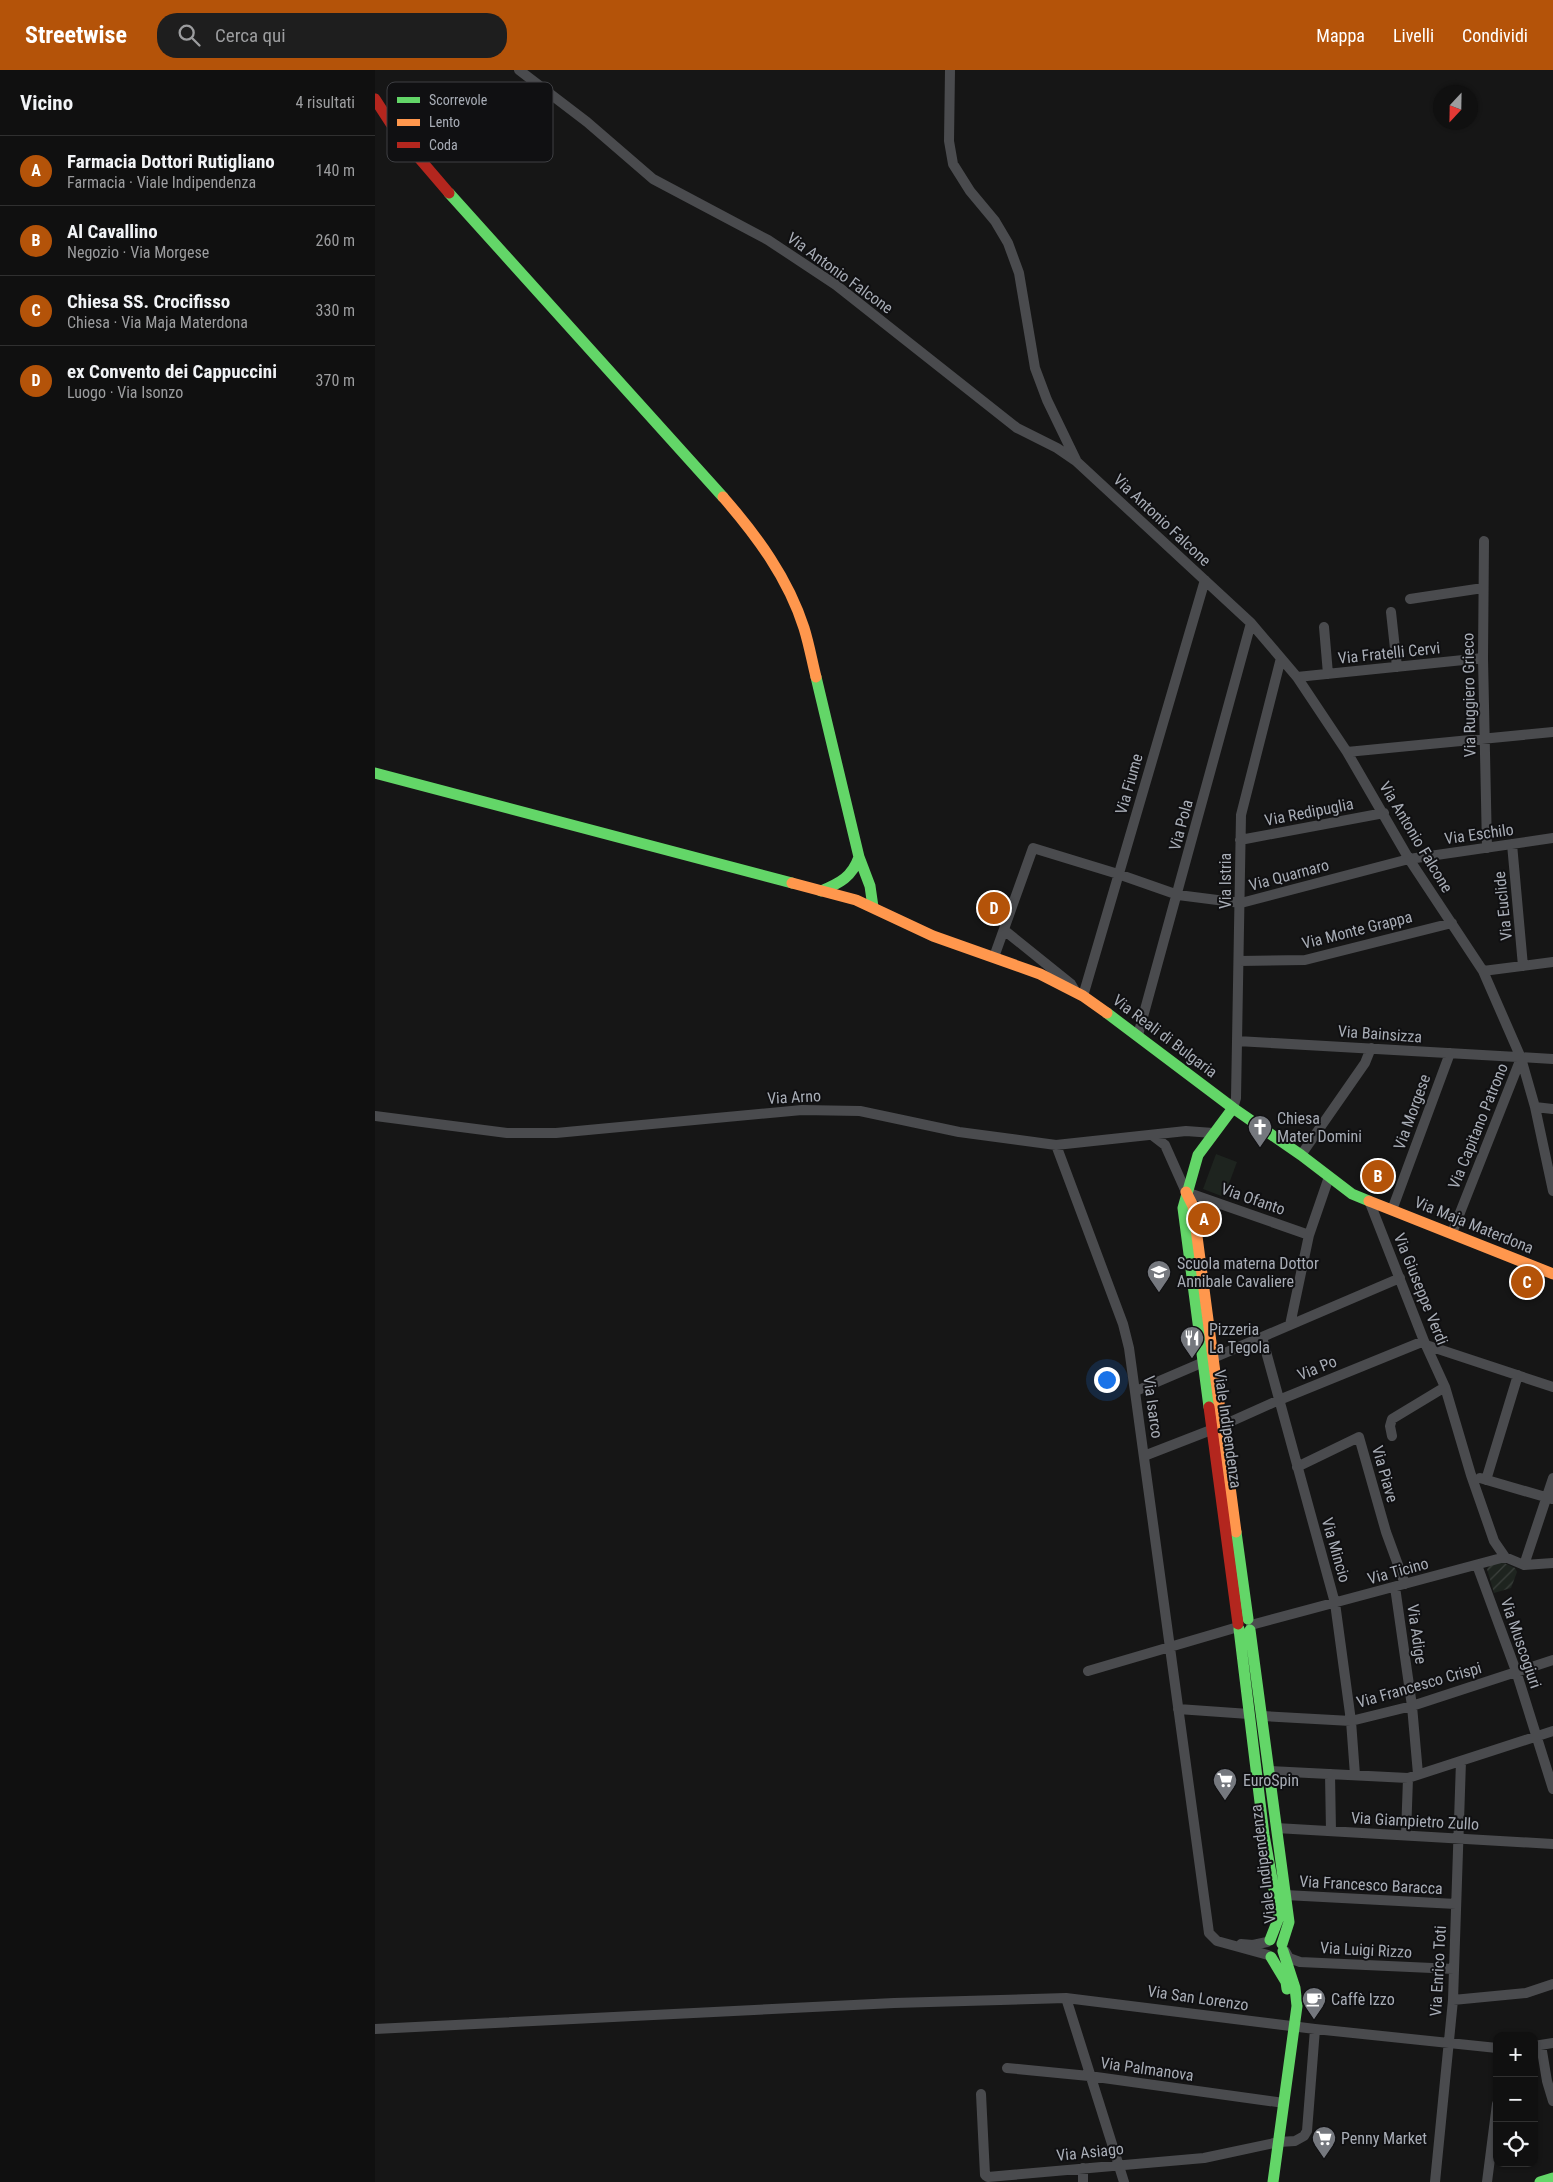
<!DOCTYPE html>
<html lang="it">
<head>
<meta charset="utf-8">
<style>
  :root { --surface:#101010; --page:#1e1e1e; --text:#f1f3f6; --muted:#9c9d9f; --line:#303030; --accent:#b45309 }
  body { margin:0; font-family:"Roboto Condensed",sans-serif; background:var(--page); color:var(--text) }
  .controls { position:absolute; right:15px; bottom:15px; display:grid; overflow:hidden; border-radius:10px; box-shadow:0 1px 4px #0004 }
  .controls button { width:45px; height:45px; display:grid; place-items:center; padding:0; border:0; border-bottom:1px solid var(--line); background:var(--surface); color:var(--text); font:25px sans-serif }
  .compass { position:absolute; left:1058px; top:15px; width:45px; height:45px; border-radius:50%; background:var(--surface); box-shadow:0 1px 4px #0004; rotate:202deg }
  .you { position:absolute; left:731px; top:1309px; width:18px; height:18px; margin:-12px; border:4px solid #fff; border-radius:50%; background:#1a73e8; box-shadow:0 0 0 8px #1a73e833 }
  .badge { display:grid; place-items:center; width:32px; height:32px; border-radius:50%; background:var(--accent); color:#fff; font-size:16px; font-weight:700 }
  .pin { position:absolute; translate:-50% -50%; border:2px solid #fff; box-shadow:0 1px 5px #0006 }
  .list { margin:0; padding:0; list-style:none }
  h2 { display:flex; justify-content:space-between; align-items:center; height:65px; margin:0; padding:0 20px; font-size:21px }
  h2 small { font-size:16px; font-weight:400; color:var(--muted) }
  .list li { display:grid; grid-template-columns:32px 1fr auto; gap:15px; align-items:center; box-sizing:border-box; height:70px; padding:0 20px; border-top:1px solid var(--line) }
  .list b { display:block; font-size:19px; white-space:nowrap }
  .list p { margin:0; font-size:16px; white-space:nowrap; color:var(--muted) }
  .list em { font-size:16px; font-style:normal; color:var(--muted) }
  .icon { flex:none; width:28px; height:28px; fill:none; stroke:currentColor; stroke-width:2; stroke-linecap:round; stroke-linejoin:round }
  .map { position:relative; flex:none; width:1178px; height:2112px; overflow:hidden }
  header { display:flex; align-items:center; gap:30px; box-sizing:border-box; height:70px; padding:0 25px; background:var(--accent); color:#fff }
  header strong { font-size:24px }
  nav { display:flex; gap:28px; margin-inline-start:auto; font-size:18px }
  .search { width:350px; height:45px; background:var(--page); display:flex; align-items:center; gap:12px; box-sizing:border-box; padding:0 18px; border-radius:20px; color:var(--muted); font-size:19px }
  main { display:flex }
  aside { flex:1; background:var(--surface) }
  .map>svg:first-child { display:block }
  .park { fill:#1e241f }
  .garden { fill:url(#garden-furrows) }
  .lines { fill:none; stroke-linecap:round; stroke-linejoin:round }
  .street { stroke:#4a4b4e; stroke-width:10 }
  .fast { stroke:#63d668; stroke-width:11 }
  .slow { stroke:#ff974d; stroke-width:11 }
  .jam { stroke:#b3261e; stroke-width:11 }
  .labels { text-anchor:middle; dominant-baseline:central; stroke-width:4; stroke-linejoin:round; paint-order:stroke }
  .street-label { font-size:16px; fill:#a8adb6; stroke:#101012 }
  .poi-label { font-size:16px; fill:#a8adb6; stroke:#101012; text-anchor:start }
  .key { fill:#101012; stroke:#3e3f43; stroke-width:1 }
  .key-label { font-size:14px; fill:#a8adb6 }
</style>
</head>
<body>
<header>
<strong>Streetwise</strong>
<div class="search"><svg class="icon" aria-label="search" viewBox="0 0 24 24"><circle cx="10" cy="10" r="6"/><path d="M15 15l6 6"/></svg>Cerca qui</div>
<nav><a>Mappa</a><a>Livelli</a><a>Condividi</a></nav>
</header>
<main>
<aside>
<h2>Vicino<small>4 risultati</small></h2>
<ul class="list">
<li><span class="badge">A</span><div><b>Farmacia Dottori Rutigliano</b><p>Farmacia · Viale Indipendenza</p></div><em>140 m</em></li>
<li><span class="badge">B</span><div><b>Al Cavallino</b><p>Negozio · Via Morgese</p></div><em>260 m</em></li>
<li><span class="badge">C</span><div><b>Chiesa SS. Crocifisso</b><p>Chiesa · Via Maja Materdona</p></div><em>330 m</em></li>
<li><span class="badge">D</span><div><b>ex Convento dei Cappuccini</b><p>Luogo · Via Isonzo</p></div><em>370 m</em></li>
</ul>
</aside>
<div class="map">
<svg width="1178" height="2112" viewBox="0 0 1178 2112">
  <defs>
    <pattern id="garden-furrows" width="10" height="10" patternUnits="userSpaceOnUse" patternTransform="scale(1.25)"><rect width="10" height="10" fill="#1e241f"/><path d="M-1 1l2-2M0 10L10 0M9 11l2-2" fill="none" stroke="#3c413d"/></pattern>
  </defs>
  <rect width="100%" height="100%" fill="#161616"/>
  <path class="park" d="M841,1084L862,1092L849,1127L828,1119Z"/>
  <path class="garden" d="M1127,1492L1140,1498L1142,1502L1136,1518L1119,1523L1112,1499L1115,1495Z"/>
  <g class="lines">
    <path class="street" d="M144,0L212,52L278,109L393,170L461,215L642,358L682,378L701,391L876,553L922,607L972,682L1034,789L1108,901L1146,988L1160,1037L1178,1121
      M575,0L574,71L578,94L595,121L620,151L633,173L644,203L660,298L672,330L701,390
      M1109,471L1108,588L1112,778
      M1035,529L1108,518
      M1016,542L1022,597
      M949,557L953,604
      M922,607L1108,588
      M972,682L1178,662
      M865,770L1009,743
      M1137,774L1148,896
      M629,860L696,914L699,919
      M619,887L658,778L743,804L803,825L866,833L1034,789L1178,768
      M864,891L930,890L1077,853
      M1108,901L1178,892
      M708,926L830,510
      M763,965L876,553
      M862,971L1178,989
      M1160,1037L1178,1039
      M858,1038L861,1028L866,745L906,588
      M0,1046L132,1063H181L427,1040L485,1041L584,1062L681,1075L811,1061L838,1063
      M777,1065L790,1075L811,1122L934,1165
      M681,1075L748,1254L754,1278L834,1863L842,1871L893,1885
      M926,1085L990,993L996,978
      M995,1133L1049,1271L1070,1317L1096,1405L1119,1471L1130,1487
      M1017,1140L1075,983
      M1077,1163L1146,988
      M915,1255L934,1165L954,1107
      M887,1267L960,1533L976,1651L980,1705
      M1051,1275L1178,1317
      M761,1321L1025,1208
      M846,1356L904,1330L1049,1271
      M1017,1366L1015,1356L1017,1349L1070,1317
      M769,1386L836,1360
      M922,1397L984,1367L1011,1462L1030,1514
      M1105,1408L1177,1429
      M1111,1410L1143,1305
      M1102,1495L1141,1601L1178,1719
      M1149,1495L1178,1408
      M1020,1517L1037,1636L1043,1704
      M876,1555L1130,1487L1149,1495L1178,1493
      M713,1601L863,1557
      M803,1639L874,1644
      M887,1646L976,1651L1037,1636L1178,1590
      M893,1701L1033,1708L1178,1661
      M955,1704L956,1761
      M901,1758L1178,1774
      M1031,1765L1033,1708
      M910,1825L1081,1834
      M866,1874L878,1875L892,1872
      M910,1881L914,1888L925,1892L1079,1899
      M691,1928L749,2112
      M1078,1930L1151,1923L1178,1914
      M0,1959L519,1933L691,1928L940,1959L1122,1978
      M1166,1975L1172,2011L1178,2031
      M1159,1976L1178,1973
      M632,1998L714,2006L909,2033
      M606,2024L610,2105L613,2107L829,2088L904,2072L920,2071L929,2066L932,2061L940,1959
      M708,2098V2112
      M1060,2112L1078,1930L1086,1691
      M1112,2112L1122,2034"/>
    <path class="fast" d="M74,123L348,427
      M441,607L484,787L495,816L498,837
      M0,703L417,813
      M446,821C465,813 477,807 484,787
      M732,943L858,1038L926,1085L977,1124L994,1131
      M834,1337L808,1138L823,1085L858,1038
      M861,1462L873,1549
      M864,1559L889,1765L904,1847L895,1870
      M875,1560L914,1852L907,1874
      M896,1887L911,1912L912,1919
      M898,2112L922,1936L920,1918L908,1881
      M1165,2112L1178,2108"/>
    <path class="slow" d="M348,427C382,466 413,508 429,558C434,574 437,591 441,607
      M417,813L481,830L558,866L665,904L708,926L732,943
      M811,1122L818,1136L861,1462
      M994,1131L1178,1204"/>
    <path class="jam" d="M0,29L20,60L74,123
      M834,1337L863,1554"/>
  </g>
  <defs>
    <g id="church-pin" transform="scale(1.25)"><path d="M0 17L-7.5 6A9.5 9.5 0 1 1 7.5 6Z" fill="#75787e" stroke="#101012"/><path d="M-1.2-6h2.4v3.5h3.3v2.4h-3.3V6h-2.4V-.1h-3.3v-2.4h3.3Z" fill="#fff"/></g>
    <g id="school-pin" transform="scale(1.25)"><path d="M0 17L-7.5 6A9.5 9.5 0 1 1 7.5 6Z" fill="#75787e" stroke="#101012"/><path d="M0-5L7-2L0 1L-7-2ZM-4 1L0 2.5L4 1V4Q0 6-4 4Z" fill="#fff"/></g>
    <g id="restaurant-pin" transform="scale(1.25)"><path d="M0 17L-7.5 6A9.5 9.5 0 1 1 7.5 6Z" fill="#75787e" stroke="#101012"/><path d="M-5-6h1v4h1v-4h1v4h1v-4h1v5L-1.5 .5V6h-2V.5L-5-1ZM5-6V6H3V1.5H1.5Q1.5-4 5-6Z" fill="#fff"/></g>
    <g id="supermarket-pin" transform="scale(1.25)"><path d="M0 17L-7.5 6A9.5 9.5 0 1 1 7.5 6Z" fill="#75787e" stroke="#101012"/><path d="M-6-5.5h2.5l.6 2H6L4.5 2H-2.5L-4.4-4H-6ZM-1.5 3.2a1.3 1.3 0 1 0 .1 0ZM3 3.2a1.3 1.3 0 1 0 .1 0Z" fill="#fff"/></g>
    <g id="cafe-pin" transform="scale(1.25)"><path d="M0 17L-7.5 6A9.5 9.5 0 1 1 7.5 6Z" fill="#75787e" stroke="#101012"/><path d="M-5.5-4.5H6V0H3Q3 3.5 0 3.5H-2.5Q-5.5 3.5-5.5 0ZM3-3.2v2h1.7v-2ZM-6 4.5H4V6H-6Z" fill="#fff"/></g>
  </defs>
  <g fill-rule="evenodd">
    <use href="#church-pin" x="885" y="1057"/>
    <use href="#school-pin" x="784" y="1202"/>
    <use href="#restaurant-pin" x="817" y="1268"/>
    <use href="#supermarket-pin" x="850" y="1710"/>
    <use href="#cafe-pin" x="939" y="1929"/>
    <use href="#supermarket-pin" x="949" y="2068"/>
  </g>
  <g class="labels">
    <g class="street-label">
      <text transform="translate(465 203) rotate(36)">Via Antonio Falcone</text>
      <text transform="translate(787 450) rotate(43)">Via Antonio Falcone</text>
      <text transform="translate(1014 583) rotate(-6)">Via Fratelli Cervi</text>
      <text transform="translate(1094 625) rotate(-91)">Via Ruggiero Grieco</text>
      <text transform="translate(754 714) rotate(-74)">Via Fiume</text>
      <text transform="translate(934 742) rotate(-11)">Via Redipuglia</text>
      <text transform="translate(806 755) rotate(-75)">Via Pola</text>
      <text transform="translate(1104 764) rotate(-8)">Via Eschilo</text>
      <text transform="translate(1041 767) rotate(59)">Via Antonio Falcone</text>
      <text transform="translate(914 805) rotate(-15)">Via Quarnaro</text>
      <text transform="translate(850 811) rotate(-90)">Via Istria</text>
      <text transform="translate(1128 836) rotate(-96)">Via Euclide</text>
      <text transform="translate(982 860) rotate(-14)">Via Monte Grappa</text>
      <text transform="translate(1005 964) rotate(4)">Via Bainsizza</text>
      <text transform="translate(790 966) rotate(37)">Via Reali di Bulgaria</text>
      <text transform="translate(419 1027) rotate(-3)">Via Arno</text>
      <text transform="translate(1037 1042) rotate(-70)">Via Morgese</text>
      <text transform="translate(1103 1056) rotate(-68)">Via Capitano Patrono</text>
      <text transform="translate(878 1129) rotate(19)">Via Ofanto</text>
      <text transform="translate(1099 1155) rotate(22)">Via Maja Materdona</text>
      <text transform="translate(1046 1219) rotate(68)">Via Giuseppe Verdi</text>
      <text transform="translate(942 1298) rotate(-22)">Via Po</text>
      <text transform="translate(778 1337) rotate(82)">Via Isarco</text>
      <text transform="translate(853 1359) rotate(82)">Viale Indipendenza</text>
      <text transform="translate(1010 1404) rotate(74)">Via Piave</text>
      <text transform="translate(961 1480) rotate(74)">Via Mincio</text>
      <text transform="translate(1023 1501) rotate(-15)">Via Ticino</text>
      <text transform="translate(1042 1564) rotate(82)">Via Adige</text>
      <text transform="translate(1146 1573) rotate(71)">Via Muscogiuri</text>
      <text transform="translate(1044 1615) rotate(-16)">Via Francesco Crispi</text>
      <text transform="translate(1040 1751) rotate(3)">Via Giampietro Zullo</text>
      <text transform="translate(888 1794) rotate(-97)">Viale Indipendenza</text>
      <text transform="translate(996 1815) rotate(3)">Via Francesco Baracca</text>
      <text transform="translate(991 1880) rotate(3)">Via Luigi Rizzo</text>
      <text transform="translate(1063 1901) rotate(-87)">Via Enrico Toti</text>
      <text transform="translate(823 1928) rotate(8)">Via San Lorenzo</text>
      <text transform="translate(772 1999) rotate(8)">Via Palmanova</text>
      <text transform="translate(715 2082) rotate(-6)">Via Asiago</text>
    </g>
    <g class="poi-label">
      <text x="902" y="1048">Chiesa<tspan x="902" dy="18">Mater Domini</tspan></text>
      <text x="802" y="1193">Scuola materna Dottor<tspan x="802" dy="18">Annibale Cavaliere</tspan></text>
      <text x="834" y="1259">Pizzeria<tspan x="834" dy="18">La Tegola</tspan></text>
      <text x="868" y="1710">EuroSpin</text>
      <text x="956" y="1929">Caffè Izzo</text>
      <text x="966" y="2068">Penny Market</text>
    </g>
  </g>
  <rect x="12" y="12" width="166" height="80" rx="8" class="key"/>
  <rect x="22" y="27" width="23" height="6" fill="#63d668"/>
  <rect x="22" y="49" width="23" height="7" fill="#ff974d"/>
  <rect x="22" y="72" width="23" height="6" fill="#b3261e"/>
  <g class="key-label">
    <text x="54" y="35">Scorrevole</text>
    <text x="54" y="57">Lento</text>
    <text x="54" y="80">Coda</text>
  </g>
</svg>
<div class="controls">
<button>+</button>
<button>−</button>
<button><svg class="icon" aria-label="locate" viewBox="0 0 24 24"><circle cx="12" cy="12" r="6"/><path d="M12 2v4M12 18v4M2 12h4M18 12h4"/></svg></button>
</div>
<svg class="compass" viewBox="-18 -18 36 36"><path d="M0-13l5 13h-10z" fill="#e53935"/><path d="M0 13l5-13h-10z" fill="#9c9d9f"/></svg>
<div class="you"></div>
<div class="pin badge" style="left:829px;top:1149px">A</div>
<div class="pin badge" style="left:1003px;top:1106px">B</div>
<div class="pin badge" style="left:1152px;top:1212px">C</div>
<div class="pin badge" style="left:619px;top:838px">D</div>
</div>
</main>
</body>
</html>
